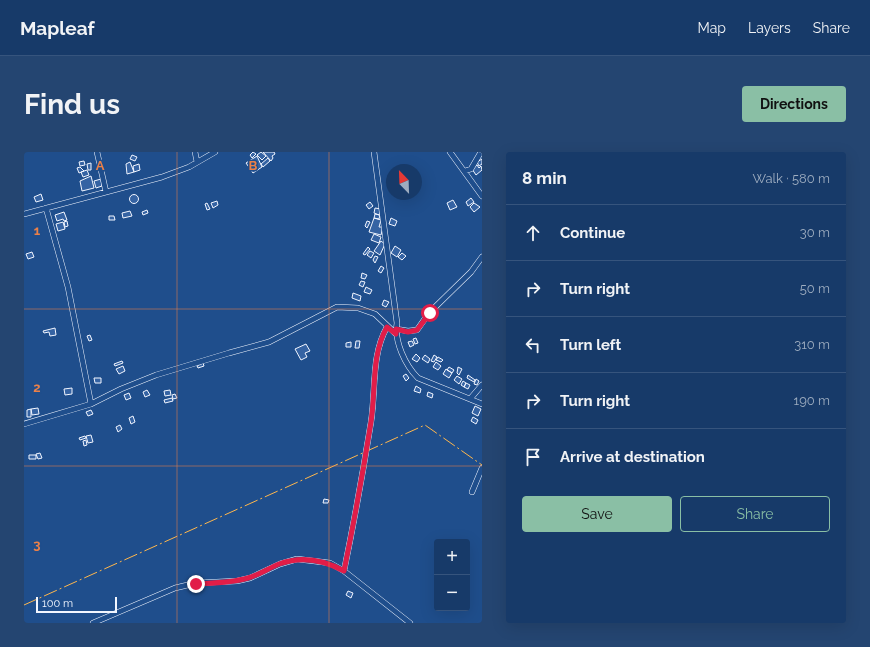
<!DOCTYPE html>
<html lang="en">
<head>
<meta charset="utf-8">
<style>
  :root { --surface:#173a69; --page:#244571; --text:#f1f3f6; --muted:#9eadc0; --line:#36547d; --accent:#8abfa5 }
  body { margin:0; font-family:Raleway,sans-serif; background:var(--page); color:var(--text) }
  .controls { position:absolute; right:12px; bottom:12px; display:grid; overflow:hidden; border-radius:4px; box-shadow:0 4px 16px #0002 }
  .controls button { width:36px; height:36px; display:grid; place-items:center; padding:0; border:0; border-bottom:1px solid var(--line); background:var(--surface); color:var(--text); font:20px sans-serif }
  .compass { position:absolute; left:362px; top:12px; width:36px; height:36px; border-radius:50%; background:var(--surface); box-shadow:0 4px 16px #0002; rotate:337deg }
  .scale { position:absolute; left:12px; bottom:10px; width:81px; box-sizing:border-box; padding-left:4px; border:2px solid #f2f6ff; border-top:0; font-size:11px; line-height:14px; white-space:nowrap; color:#f2f6ff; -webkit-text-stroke:3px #1f4e8c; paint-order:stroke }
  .stop { position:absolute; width:12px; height:12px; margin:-9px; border:3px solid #e11d48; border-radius:50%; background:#fff }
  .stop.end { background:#e11d48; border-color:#fff; box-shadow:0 1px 4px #0008 }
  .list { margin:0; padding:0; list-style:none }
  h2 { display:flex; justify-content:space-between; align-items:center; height:52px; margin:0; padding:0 16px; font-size:17px }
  h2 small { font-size:13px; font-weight:400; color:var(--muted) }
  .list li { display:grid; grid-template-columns:26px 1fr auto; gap:12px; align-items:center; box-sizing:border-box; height:56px; padding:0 16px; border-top:1px solid var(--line) }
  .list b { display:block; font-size:15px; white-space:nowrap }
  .list em { font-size:13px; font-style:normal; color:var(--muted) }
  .actions { display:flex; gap:8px; padding:12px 16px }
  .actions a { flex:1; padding:9px 0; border:1px solid var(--accent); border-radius:4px; text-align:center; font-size:14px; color:var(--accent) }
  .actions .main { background:var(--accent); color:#111 }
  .icon { flex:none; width:22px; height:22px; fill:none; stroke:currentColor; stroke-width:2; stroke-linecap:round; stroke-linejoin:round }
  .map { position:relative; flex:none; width:458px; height:471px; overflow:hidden; border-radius:4px }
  header { display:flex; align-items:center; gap:24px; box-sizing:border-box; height:56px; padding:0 20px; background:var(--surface); border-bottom:1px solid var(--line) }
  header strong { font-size:19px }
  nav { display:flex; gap:22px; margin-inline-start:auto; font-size:14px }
  .intro { display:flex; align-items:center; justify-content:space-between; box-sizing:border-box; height:96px; padding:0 24px }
  h1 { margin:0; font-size:28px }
  .button { padding:10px 18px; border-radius:4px; background:var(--accent); color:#111; font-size:14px; font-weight:700 }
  main { display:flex; gap:24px; padding:0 24px }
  aside { flex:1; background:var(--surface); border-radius:4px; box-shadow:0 4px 16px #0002 }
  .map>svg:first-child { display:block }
  .building { fill:#3563a3; stroke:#f2f6ff }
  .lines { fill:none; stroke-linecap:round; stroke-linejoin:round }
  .minor-casing { stroke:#f2f6ff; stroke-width:6 }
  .minor { stroke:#1f4e8c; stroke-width:5 }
  .power { stroke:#ffb74d; stroke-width:1; stroke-dasharray:14 3 2 3; stroke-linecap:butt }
  .route { stroke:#e11d48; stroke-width:5 }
  .grid { fill:none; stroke:#ea8049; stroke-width:1; stroke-opacity:0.55 }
  .grid-label { font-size:13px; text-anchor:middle; font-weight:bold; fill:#ea8049; stroke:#1f4e8c; stroke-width:3; stroke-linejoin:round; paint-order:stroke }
</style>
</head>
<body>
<header>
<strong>Mapleaf</strong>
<nav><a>Map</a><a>Layers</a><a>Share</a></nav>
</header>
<div class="intro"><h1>Find us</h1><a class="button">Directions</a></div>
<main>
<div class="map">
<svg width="458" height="471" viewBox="0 0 458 471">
  <rect width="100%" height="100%" fill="#1f4e8c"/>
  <path class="building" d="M229,0L232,2L228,6L226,3Z
    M237,0L242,4L238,8L233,3Z
    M239,0H250L251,2L248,4L249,6L247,9Z
    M108,3L113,5L111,9L106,7Z
    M233,4L238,15L229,21L222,11Z
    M244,6L246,9L239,15L237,12Z
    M458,7V12L455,14L453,10Z
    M60,9L61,13L56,14L55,10Z
    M106,10L110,20L103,22L102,12Z
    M67,11V18H64L63,12Z
    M115,12L116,18L110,20L109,14Z
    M453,13L455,16L457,14L458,18L452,23L448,17Z
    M56,15L60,19L55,21L53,16Z
    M63,18L65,23L59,25L57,20Z
    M67,24L70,36L58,39L56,29Z
    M77,27L78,34L72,36L70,29Z
    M17,42L19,48L12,50L10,45Z
    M105.5 47a4.5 4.5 0 1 1 9 0a4.5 4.5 0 1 1-9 0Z
    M447,46L450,50L444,54L442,50Z
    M429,48L433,55L426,58L423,51Z
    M193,49L194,53L189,56L187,51Z
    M346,50L349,54L345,57L342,53Z
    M183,51L186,57L183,58L181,52Z
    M450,51L456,55L450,60L446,55Z
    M351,56L357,57L355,63L350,61Z
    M123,58L124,61L119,63L118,60Z
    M106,59L108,64L99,66L98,61Z
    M40,60L43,68L40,69L39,67L33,69L31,63Z
    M351,62L356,63L355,67L350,66Z
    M85,64H90L91,68H85Z
    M350,66L357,68L355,75H359L357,83L345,80Z
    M367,66L373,69L371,74L365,72Z
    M43,69L44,74L41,75L40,70Z
    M343,69L346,70L343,76L341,74Z
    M39,70L41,77L34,79L32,72Z
    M350,82L357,85L355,91L347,88Z
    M357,89L361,92L356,103L350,99Z
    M371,94L377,98L373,105L367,101Z
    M344,95L346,97L341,103L339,102Z
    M346,99L350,101L347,106L343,103Z
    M8,100L10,105L4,107L2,102Z
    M378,101L382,104L378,108L374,105Z
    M351,104L354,105L351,111L349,108Z
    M357,114L360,116L357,121L354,119Z
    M338,121L343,123L341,127L337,126Z
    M337,129L341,130L339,135L335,133Z
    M342,135L348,138L346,142L340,140Z
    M329,141L337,144L336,149L328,146Z
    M360,148L365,150L362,155L358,153Z
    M31,176L32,183L26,184L25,180L20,181L19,179Z
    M66,183L68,188L65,189L63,184Z
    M392,186L394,191L391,192L389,187Z
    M332,189H336L335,196H331Z
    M388,189L390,193L386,195L384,190Z
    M327,190V195H322V191Z
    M282,192L286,199L281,201L283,205L277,208L271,197Z
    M392,202L396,206L393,210L388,207Z
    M401,203L406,207L404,211L398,207Z
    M410,203L413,205L410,210L407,209Z
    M414,205L419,208L417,210L412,208Z
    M98,209L99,211L91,214L90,212Z
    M412,210L417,214L414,218L409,215Z
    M179,211L180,214L174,216L173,214Z
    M99,214L101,219L95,222L92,217Z
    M425,215L430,218L428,221L423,218Z
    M434,215L438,217L435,223L433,221Z
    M422,217L428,221L425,226L419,222Z
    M382,222L385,226L382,229L379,224Z
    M444,223L451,228L450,230L443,226Z
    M433,224L438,227L435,232L430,228Z
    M70,226H77V231H71Z
    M452,227L455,229L453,233L450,232Z
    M439,229L442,231L440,235L437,233Z
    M442,231L446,233L444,237L440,235Z
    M392,234L397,237L396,241L390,239Z
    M48,236V242L41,243L40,237Z
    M123,238L126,243L121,245L119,240Z
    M146,238L147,243L141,244L140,239Z
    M404,240L409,242L408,246L403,244Z
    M105,241L107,246L102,248L100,243Z
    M151,242L153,246L149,247L148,243Z
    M148,246L149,249L141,251L140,248Z
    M451,254L457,257L454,264L448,261Z
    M14,256L15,262L8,263L7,257Z
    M7,257V265H3V258Z
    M67,258L69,262L64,264L62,260Z
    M109,264L111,270L107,272L105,266Z
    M449,265L454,268L452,272L447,269Z
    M96,273L98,277L94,280L92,275Z
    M67,283L69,290L64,291L62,284Z
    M61,284L62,286L56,288L55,286Z
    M62,288L63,293L60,294L59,289Z
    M16,301L18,306L14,307L12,302Z
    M5,303H12V307H5Z
    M300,347L305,348L304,351H299Z
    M324,439L329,441L327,446L322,443Z"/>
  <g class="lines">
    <g class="minor-casing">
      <path id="minor" d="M73,0L82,40
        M171,0L173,10
        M350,0L373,171C370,189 381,213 394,226L458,252
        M426,0L458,44
        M441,19L447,17L457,0
        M22,56L44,135L67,252
        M0,62L138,25L165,15L191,0
        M372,177L384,179L393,178L405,161L447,120L458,105
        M446,247L458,233
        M0,272L67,252L97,237L132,223L205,201L245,190L313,155L334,156L351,162L372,182
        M448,340L458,316
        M320,419C330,370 339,320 347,270C352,238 347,203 363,175
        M69,471L151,436L172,431L213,429L226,426L256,412L273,407L306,411L320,419L386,471"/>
    </g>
    <use href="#minor" class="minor"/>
    <path class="power" d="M0,453L401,273L458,313"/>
  </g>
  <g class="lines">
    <path class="route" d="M172,432C189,431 207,431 224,426C235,423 245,416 255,412C277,404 300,408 320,419C330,370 339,320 347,270C352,238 347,203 363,175L372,182V177L384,180L393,178L406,161"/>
  </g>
  <path class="grid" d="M153,0V471M305,0V471M0,157H458M0,314H458"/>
  <g class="grid-label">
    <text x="76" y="18">A</text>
    <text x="229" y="18">B</text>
    <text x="13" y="83">1</text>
    <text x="13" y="240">2</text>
    <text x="13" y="397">3</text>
  </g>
</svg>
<div class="controls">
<button>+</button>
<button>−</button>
</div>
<svg class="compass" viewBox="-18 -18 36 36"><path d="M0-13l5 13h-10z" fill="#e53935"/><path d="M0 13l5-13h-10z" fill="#9eadc0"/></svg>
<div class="scale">100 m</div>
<div class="stop" style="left:406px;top:161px"></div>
<div class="stop end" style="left:172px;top:432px"></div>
</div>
<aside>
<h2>8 min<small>Walk · 580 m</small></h2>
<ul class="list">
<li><svg class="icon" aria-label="ahead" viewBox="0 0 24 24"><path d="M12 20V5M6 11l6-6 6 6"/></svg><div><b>Continue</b></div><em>30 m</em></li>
<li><svg class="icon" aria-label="right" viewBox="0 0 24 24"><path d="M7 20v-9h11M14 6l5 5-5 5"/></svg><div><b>Turn right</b></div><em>50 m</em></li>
<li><svg class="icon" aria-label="left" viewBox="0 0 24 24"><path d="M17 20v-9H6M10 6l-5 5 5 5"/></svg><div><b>Turn left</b></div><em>310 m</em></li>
<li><svg class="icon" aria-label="right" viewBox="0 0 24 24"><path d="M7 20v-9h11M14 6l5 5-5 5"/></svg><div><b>Turn right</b></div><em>190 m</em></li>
<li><svg class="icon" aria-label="arrive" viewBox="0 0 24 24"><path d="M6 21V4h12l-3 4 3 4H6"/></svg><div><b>Arrive at destination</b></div></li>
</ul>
<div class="actions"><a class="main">Save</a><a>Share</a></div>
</aside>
</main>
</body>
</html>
